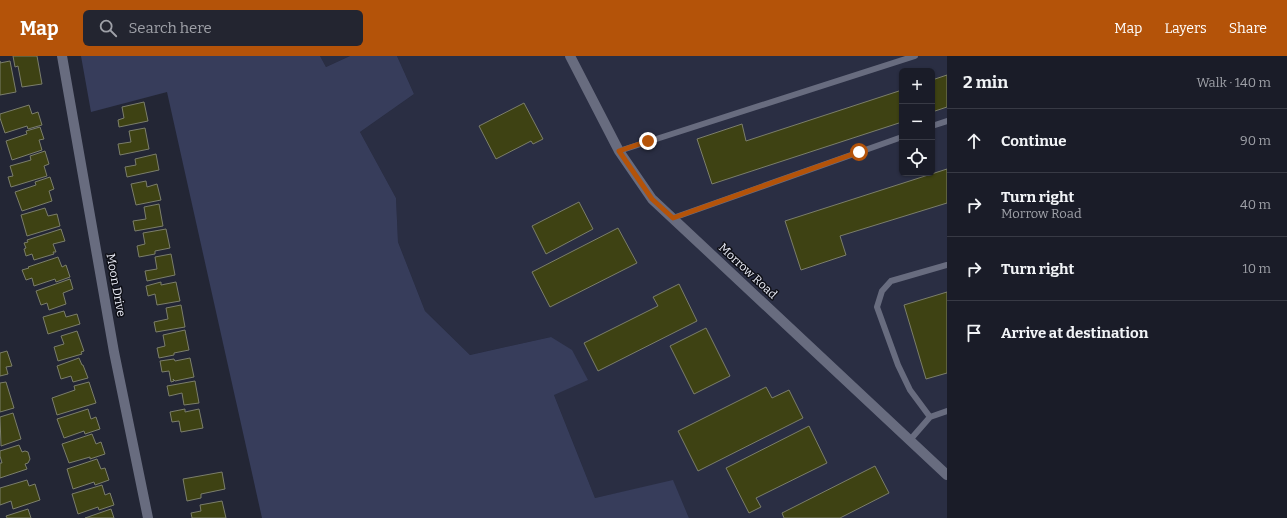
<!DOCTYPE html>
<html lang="en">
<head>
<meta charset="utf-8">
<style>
  :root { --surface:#1a1c28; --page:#232530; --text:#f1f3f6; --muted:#9fa1a8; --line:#383a45; --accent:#b45309 }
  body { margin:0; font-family:Bitter,serif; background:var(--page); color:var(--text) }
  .controls { position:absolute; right:12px; top:12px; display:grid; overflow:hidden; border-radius:6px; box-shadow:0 1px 3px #0004 }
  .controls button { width:36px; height:36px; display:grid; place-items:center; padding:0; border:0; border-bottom:1px solid var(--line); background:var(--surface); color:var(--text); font:20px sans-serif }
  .stop { position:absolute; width:12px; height:12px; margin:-9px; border:3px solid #b45309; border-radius:50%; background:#fff }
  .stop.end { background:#b45309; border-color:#fff; box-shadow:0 1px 4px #0008 }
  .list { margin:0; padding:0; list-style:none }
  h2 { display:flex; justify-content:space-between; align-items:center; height:52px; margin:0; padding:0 16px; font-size:17px }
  h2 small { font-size:13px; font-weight:400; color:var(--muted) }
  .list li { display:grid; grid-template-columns:26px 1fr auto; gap:12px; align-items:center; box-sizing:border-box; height:64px; padding:0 16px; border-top:1px solid var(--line) }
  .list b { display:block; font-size:15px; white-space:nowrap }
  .list p { margin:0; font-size:13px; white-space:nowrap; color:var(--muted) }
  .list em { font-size:13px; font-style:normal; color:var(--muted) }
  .icon { flex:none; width:22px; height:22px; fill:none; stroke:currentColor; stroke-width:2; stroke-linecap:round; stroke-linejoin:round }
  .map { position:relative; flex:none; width:947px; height:462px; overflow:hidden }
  header { display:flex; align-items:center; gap:24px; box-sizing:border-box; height:56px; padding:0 20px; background:var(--accent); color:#fff }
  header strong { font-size:19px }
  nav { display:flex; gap:22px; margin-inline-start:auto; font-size:14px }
  .search { width:280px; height:36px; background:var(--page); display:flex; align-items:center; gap:10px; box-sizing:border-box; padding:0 14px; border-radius:6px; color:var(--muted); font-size:15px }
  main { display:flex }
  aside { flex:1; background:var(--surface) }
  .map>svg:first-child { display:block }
  .built { fill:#2a2e43; fill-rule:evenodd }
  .green { fill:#373d5b }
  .building { fill:#3e4213; stroke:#7b7e6b }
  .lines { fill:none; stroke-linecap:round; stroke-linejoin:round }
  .lane { stroke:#686c7f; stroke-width:6 }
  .street { stroke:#686c7f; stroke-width:10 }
  .route { stroke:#b45309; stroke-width:5 }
  .labels { text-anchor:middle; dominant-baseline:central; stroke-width:3; stroke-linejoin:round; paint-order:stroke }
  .street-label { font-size:12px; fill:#edeffa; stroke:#0e0f16 }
</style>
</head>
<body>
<header>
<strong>Map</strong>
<div class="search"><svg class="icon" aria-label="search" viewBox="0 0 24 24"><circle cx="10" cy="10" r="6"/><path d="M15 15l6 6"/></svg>Search here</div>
<nav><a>Map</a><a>Layers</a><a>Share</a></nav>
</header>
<main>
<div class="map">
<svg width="947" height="462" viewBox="0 0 947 462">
  <rect width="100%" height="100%" fill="#232635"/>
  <path class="built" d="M320,0H350L326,11Z
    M397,0H947V462H689L673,425L595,442L554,339L551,281L470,299L425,255L398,186L396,142L360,76L414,38ZM902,15H932V117H902Z"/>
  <path class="green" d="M81,0H320L326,11L350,0H397L414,38L360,76L396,142L398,186L425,255L470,299L551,281L572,294L588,324L554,339L595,442L673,424L689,462H262L167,36L91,56Z"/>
  <path class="building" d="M13,0H37L42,28L22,31L18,10L15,11Z
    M0,5V7L10,5L16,36L0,39Z
    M947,19V51L932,56V24Z
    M902,34V66L712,128L697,83L742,68L746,85Z
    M144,46L148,65L119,71L118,64L124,62L122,51Z
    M524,47L543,83L533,88L531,85L496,103L479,70Z
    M29,49L32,58L38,56L42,69L28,73L27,70L5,77L0,62V58Z
    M40,71L44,83L39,84L42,94L12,104L6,85L27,78L26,75Z
    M145,72L149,93L120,99L118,88L131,86L129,75Z
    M45,95L49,108L44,110L47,120L11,131L8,121L13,120L10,110L31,104L30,100Z
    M156,98L159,114L127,121L125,111L136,109L135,103Z
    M947,113V147L840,180L846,199L801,214L785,165Z
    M50,121L54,133L49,135L52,145L22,155L15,136L36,129L35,126Z
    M146,125L147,131L157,128L161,144L136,149L131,128Z
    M579,146L593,173L546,198L532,170Z
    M159,148L163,170L135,175L133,165L146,163L144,151Z
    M45,152L48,160L57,158L60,170L27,180L21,159Z
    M618,172L637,207L550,251L532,216Z
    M61,173L65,185L53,188L56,196H53L54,198L34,204L32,198L26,200L24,193L26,192L24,187L28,186L27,184Z
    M166,173L170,192L155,195V198L139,201L137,190L145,188L143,177Z
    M171,198L175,219L147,225L145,215L157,213L155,201Z
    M58,201L62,211L66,209L70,221L56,226L55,223L34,230L32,222L26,224L22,214L29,212L28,211Z
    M70,223L73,233L63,237L66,248L49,254L47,247L41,249L36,235Z
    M161,226V229L176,226L180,245L157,249L155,238L148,240L146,230Z
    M679,228L697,265L598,315L584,287L658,250L653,241Z
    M947,236V317L926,323L904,249Z
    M181,249L185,271L156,276L154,266L168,263L166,252Z
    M64,255L66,261L77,258L80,268L48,278L43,261Z
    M706,272L730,320L694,338L670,290Z
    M185,274L189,294L174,297V299L159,302L157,292L165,290L163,279Z
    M77,275L84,295L81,296L82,298L58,305L54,291L64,288L61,280Z
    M7,295L12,310L6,311L8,318L0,320V297Z
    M79,302L82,309H83L88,322L73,326L71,320L61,323L57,310Z
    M190,302L194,321L175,325L173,323L174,325L171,326L169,315L162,316L160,305L174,303L175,305Z
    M195,325L199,347L184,349L182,337L169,340L167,330Z
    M6,326L14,352L0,356V327Z
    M89,326L96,347L57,359L52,342L75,334L74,330Z
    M766,331L772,342L789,334L803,362L698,415L678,375Z
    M88,353L91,363L96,361L100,373L85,378L84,375L64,382L57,363Z
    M185,353V356L199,353L203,372L181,376L179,365L172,366L170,356Z
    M13,357L21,383L1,390L0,361Z
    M809,370L827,407L756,442L761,451L749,457L726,412Z
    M92,378L96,388L101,386L105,398L90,403V401L69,407L62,388Z
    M19,389L22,396L25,395L28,396L30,403L28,407L25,408L27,413L0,422V407H2L0,400V395Z
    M97,403L101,413L105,412L109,424L95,429L94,426L73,433L67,413Z
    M875,410L889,437L840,462H784L782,457Z
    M222,416L225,433L201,438V442L187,445L183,423Z
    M27,424L29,430L35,428L40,444L13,453L11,445L0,449V432Z
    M102,429L105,439L110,437L114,449L99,454L98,451L78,458L72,438Z
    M222,445L226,462H192L191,457L201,455L200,449Z
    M28,453L31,462H7L6,460Z
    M111,453L114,462H85Z"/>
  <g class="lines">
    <path class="lane" d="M932,70L947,65
      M619,95L915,0
      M673,162L902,81
      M930,361L910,334L898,309L877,251L882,235L891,225L947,209
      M910,384L930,361L947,355"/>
    <path class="street" d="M62,0L114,296L148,462
      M570,0L619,95L652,143L947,419"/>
  </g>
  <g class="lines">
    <path class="route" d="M648,85L619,95L652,143L673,162L859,96"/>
  </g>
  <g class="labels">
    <g class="street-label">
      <text transform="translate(748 215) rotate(43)">Morrow Road</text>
      <text transform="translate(116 229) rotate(80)">Moon Drive</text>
    </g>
  </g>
</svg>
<div class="controls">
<button>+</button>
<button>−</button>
<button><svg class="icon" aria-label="locate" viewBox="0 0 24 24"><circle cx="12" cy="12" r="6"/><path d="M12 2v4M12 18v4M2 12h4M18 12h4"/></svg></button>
</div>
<div class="stop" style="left:859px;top:96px"></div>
<div class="stop end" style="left:648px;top:85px"></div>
</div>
<aside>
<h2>2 min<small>Walk · 140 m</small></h2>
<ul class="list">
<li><svg class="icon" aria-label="ahead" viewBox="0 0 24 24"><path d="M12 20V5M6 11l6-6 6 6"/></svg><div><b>Continue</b></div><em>90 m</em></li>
<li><svg class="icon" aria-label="right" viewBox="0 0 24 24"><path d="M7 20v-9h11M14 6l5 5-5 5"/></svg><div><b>Turn right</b><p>Morrow Road</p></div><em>40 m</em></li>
<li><svg class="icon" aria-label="right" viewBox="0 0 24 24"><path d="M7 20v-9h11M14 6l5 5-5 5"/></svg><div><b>Turn right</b></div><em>10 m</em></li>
<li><svg class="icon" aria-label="arrive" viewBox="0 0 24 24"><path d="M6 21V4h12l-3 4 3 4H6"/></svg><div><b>Arrive at destination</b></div></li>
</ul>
</aside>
</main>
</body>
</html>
